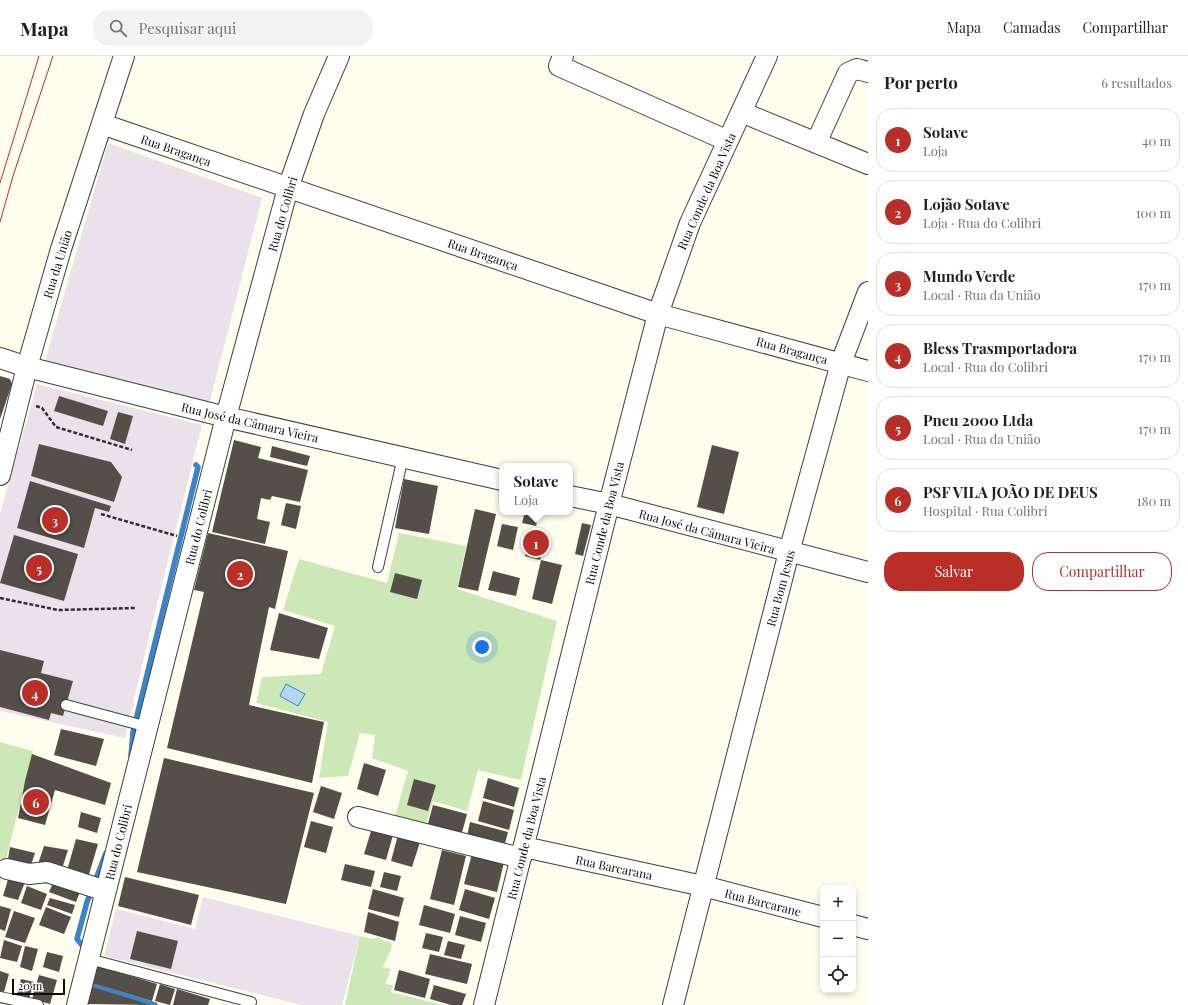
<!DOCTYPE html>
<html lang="pt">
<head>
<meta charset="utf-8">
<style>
  :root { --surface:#fff; --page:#f2f2f2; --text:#222; --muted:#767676; --line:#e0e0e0; --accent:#ba2e28 }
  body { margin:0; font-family:"Playfair Display",serif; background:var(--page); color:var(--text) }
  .controls { position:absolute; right:12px; bottom:12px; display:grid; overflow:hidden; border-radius:8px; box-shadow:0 2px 6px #0003 }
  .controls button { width:36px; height:36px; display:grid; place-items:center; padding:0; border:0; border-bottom:1px solid var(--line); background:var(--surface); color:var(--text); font:20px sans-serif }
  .scale { position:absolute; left:12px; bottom:10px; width:53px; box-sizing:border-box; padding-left:4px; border:2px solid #0d0d0d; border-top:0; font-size:11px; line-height:14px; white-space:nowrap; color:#0d0d0d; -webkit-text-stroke:3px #fff; paint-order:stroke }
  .you { position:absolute; left:482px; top:591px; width:14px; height:14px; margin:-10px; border:3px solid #fff; border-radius:50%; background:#1a73e8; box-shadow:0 0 0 6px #1a73e833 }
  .badge { display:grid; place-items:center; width:26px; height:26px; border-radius:50%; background:var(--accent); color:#fff; font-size:13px; font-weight:700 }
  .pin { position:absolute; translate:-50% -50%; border:2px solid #fff; box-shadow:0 1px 4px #0006 }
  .popup { position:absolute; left:499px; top:407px; width:74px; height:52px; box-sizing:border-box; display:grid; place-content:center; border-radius:8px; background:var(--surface); filter:drop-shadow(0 1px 3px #0005); font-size:13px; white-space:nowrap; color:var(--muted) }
  .popup b { font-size:15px; color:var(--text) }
  .popup::after { content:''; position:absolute; left:50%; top:100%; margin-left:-8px; border:8px solid transparent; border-top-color:var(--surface) }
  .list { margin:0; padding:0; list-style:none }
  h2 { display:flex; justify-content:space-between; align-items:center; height:52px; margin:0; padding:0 16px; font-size:17px }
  h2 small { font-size:13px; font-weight:400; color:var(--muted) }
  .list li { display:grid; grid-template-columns:26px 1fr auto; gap:12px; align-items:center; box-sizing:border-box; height:64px; margin:0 8px 8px; padding:0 8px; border:1px solid var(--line); border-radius:16px }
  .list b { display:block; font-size:15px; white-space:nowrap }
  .list p { margin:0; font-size:13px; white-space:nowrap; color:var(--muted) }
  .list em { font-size:13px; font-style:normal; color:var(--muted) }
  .actions { display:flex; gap:8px; padding:12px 16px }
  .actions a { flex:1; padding:9px 0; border:1px solid var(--accent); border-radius:16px; text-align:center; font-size:14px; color:var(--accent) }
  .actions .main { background:var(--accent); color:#fff }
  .icon { flex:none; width:22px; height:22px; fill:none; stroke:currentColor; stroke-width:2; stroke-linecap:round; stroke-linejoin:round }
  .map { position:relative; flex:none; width:868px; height:949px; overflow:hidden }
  header { display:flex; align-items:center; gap:24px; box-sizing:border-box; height:56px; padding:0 20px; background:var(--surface); border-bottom:1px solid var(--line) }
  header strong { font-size:19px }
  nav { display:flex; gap:22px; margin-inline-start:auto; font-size:14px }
  .search { width:280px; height:36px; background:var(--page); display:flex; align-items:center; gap:10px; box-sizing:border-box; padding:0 14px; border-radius:16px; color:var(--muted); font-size:15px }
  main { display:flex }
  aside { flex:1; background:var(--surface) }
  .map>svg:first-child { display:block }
  .industrial { fill:#ebe1eb }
  .green { fill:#cce8b7 }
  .water { fill:#b3d6f5; stroke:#3b84ca }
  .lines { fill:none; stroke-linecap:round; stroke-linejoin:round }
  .stream { stroke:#3b84ca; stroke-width:5.5 }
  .building { fill:#554f49 }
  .service-casing { stroke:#404040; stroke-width:12 }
  .minor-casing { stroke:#404040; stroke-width:22 }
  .path { stroke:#2f2f2f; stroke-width:2.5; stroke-dasharray:4 2; stroke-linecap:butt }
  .service { stroke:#fff; stroke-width:10 }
  .minor { stroke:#fff; stroke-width:20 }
  .tram { stroke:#ba2e28; stroke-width:1 }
  .labels { text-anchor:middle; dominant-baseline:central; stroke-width:4; stroke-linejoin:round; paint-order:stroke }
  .street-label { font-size:12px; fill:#0d0d0d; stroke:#fff }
</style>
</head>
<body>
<header>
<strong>Mapa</strong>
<div class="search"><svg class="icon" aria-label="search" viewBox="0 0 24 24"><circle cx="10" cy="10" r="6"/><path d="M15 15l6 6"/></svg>Pesquisar aqui</div>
<nav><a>Mapa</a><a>Camadas</a><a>Compartilhar</a></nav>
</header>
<main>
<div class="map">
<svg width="868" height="949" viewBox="0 0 868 949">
  <rect width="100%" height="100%" fill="#fffded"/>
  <path class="industrial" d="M108,87L262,142L209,349L45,305Z
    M37,328L202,369L148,584L125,682L0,655V458Z
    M203,841L360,880L342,949H302L104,900L116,853L195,873Z"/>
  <path class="green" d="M399,477L466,490L457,533L557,565L521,724L478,714L467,755L433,745L424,775L393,767L408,715L372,702L375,679L360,677L348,720L319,722L328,666L256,647L262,621L321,618L335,570L283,554L299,503L387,527Z
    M0,686L33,695L0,828Z
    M360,880L372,883L378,881L384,885L391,886L392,891L383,911L391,913L385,928L393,929L391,936L443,949H345Z"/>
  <path class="water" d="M286,628L305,638L298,650L280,640Z"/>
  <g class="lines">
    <path class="stream" d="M131,700L133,676L198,411L196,409
      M86,894L77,883L87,846L106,797
      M88,925L90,929L155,949"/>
  </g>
  <path class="building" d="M0,320L10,323L12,328L0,363Z
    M59,340L108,355L103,370L54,355Z
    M118,356L133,360L125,388L110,383Z
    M234,384L261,391L258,402L308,414L300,446L272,440L270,444L261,442L257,463L270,466L265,488L212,476Z
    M39,388L111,406L122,421L114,446L31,420Z
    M712,389L739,396L724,458L697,451Z
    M272,390L310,400L307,410L270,401Z
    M404,423L438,430L429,478L395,472Z
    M30,425L111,450L109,456L95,452L84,492L17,472Z
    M286,447L301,450L296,473L281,469Z
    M475,453L496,458L478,535L458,531Z
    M525,456L539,458L536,470L522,467Z
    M582,467L591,469L583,500L575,498Z
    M502,468L518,471L513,494L497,490Z
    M208,477L288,495L275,553L269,551L249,649L324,666L312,727L167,692L204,536L194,534Z
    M531,478L546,482L540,504L525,500Z
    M14,479L78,498L64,545L0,527Z
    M541,504L562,509L552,548L532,543Z
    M493,515L520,522L516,540L488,534Z
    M395,517L422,524L417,543L390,536Z
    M279,557L328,572L319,603L270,594Z
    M0,594L44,605L41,617L73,625L63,660L51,657L49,664L0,651Z
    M61,673L104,683L96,710L54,699Z
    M32,698L111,727L105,749L55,734L45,769L18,762L25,725Z
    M164,702L314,737L286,848L137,816Z
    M364,707L386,714L378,740L357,733Z
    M488,722L519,732L514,751L483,742Z
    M414,723L436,729L428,755L407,749Z
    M321,730L342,737L334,763L313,756Z
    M483,745L514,754L509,774L478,765Z
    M433,749L467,758L460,784L426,775Z
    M81,756L101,762L97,777L78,771Z
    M311,765L333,771L326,797L304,791Z
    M470,766L508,776L503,795L466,785Z
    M372,772L393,779L386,804L364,798Z
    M398,779L420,786L412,811L391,805Z
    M76,783L98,788L87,825L66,818Z
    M44,790L68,794L61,816L37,811Z
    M10,791L35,797L29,815L7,809Z
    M442,794L466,800L454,849L430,843Z
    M472,798L504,806L497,836L464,828Z
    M345,808L375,815L371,831L341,824Z
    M384,816L401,820L397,835L380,831Z
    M10,817L27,821L18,844L3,840Z
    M125,821L199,839L191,869L118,850Z
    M53,827L80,836L76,846L49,836Z
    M27,830L47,838L41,854L21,847Z
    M373,833L404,842L399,861L368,853Z
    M465,833L495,842L489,863L459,854Z
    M50,842L75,849L72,858L47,849Z
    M424,849L455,858L450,877L419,869Z
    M0,850L11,853L5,875L0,873Z
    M46,851L71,861L64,878L39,869Z
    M14,855L35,862L25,887L5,881Z
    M368,856L399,866L395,885L364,876Z
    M460,860L486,867L481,886L455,879Z
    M137,875L178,885L171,913L130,903Z
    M426,877L443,881L439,896L422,892Z
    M4,884L22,890L17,906L0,902Z
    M448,885L465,889L461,903L444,899Z
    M25,890L38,893L32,915L20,911Z
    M47,896L63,900L59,916L43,911Z
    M430,898L472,908L467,928L425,918Z
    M98,910L157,928L152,945L92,927Z
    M399,914L430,923L425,942L394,934Z
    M0,915L9,918L4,936L0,935Z
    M39,919L57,924L50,948L32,943Z
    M21,923L34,926L29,943L17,939Z
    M160,928L175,933L170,949L155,945Z
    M434,929L466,938L462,949H451L430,943Z
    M92,931L122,940L150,949L87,948Z
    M177,933L210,943L208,949H173Z"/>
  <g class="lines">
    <g class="service-casing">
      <path id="service" d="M378,511L403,401
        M66,649L148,671
        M89,903L251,946
        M0,941L38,949"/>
    </g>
    <g class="minor-casing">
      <path id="minor" d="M563,0L559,10L728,85
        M741,56L868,108
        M102,68L658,258L868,315
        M816,87L848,17L857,13L868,16
        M0,302L27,311L226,361L502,424
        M0,419L27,311L61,193L124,0
        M570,440L609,448L868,516
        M358,761L521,802
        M524,791L703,830L823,861
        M7,813L29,818L47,816L106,835
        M853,869L868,873
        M77,949L226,361L288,132L314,58L339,0
        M484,949L609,448L658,258L690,167L767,0
        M673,949L789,496L841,307L868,236"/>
    </g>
    <path class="path" d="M36,350L42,352L56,371L132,394
      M101,458L177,480
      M0,542L58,554L135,552"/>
    <use href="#service" class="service"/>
    <use href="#minor" class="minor"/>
    <path class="tram" d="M0,127L39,0
      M0,166L13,120L53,0"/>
  </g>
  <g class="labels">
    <g class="street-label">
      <text transform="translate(176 94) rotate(19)">Rua Bragança</text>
      <text transform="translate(706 135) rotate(-66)">Rua Conde da Boa Vista</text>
      <text transform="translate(282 158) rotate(-74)">Rua do Colibri</text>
      <text transform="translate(483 198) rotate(19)">Rua Bragança</text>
      <text transform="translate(57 208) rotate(-73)">Rua da União</text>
      <text transform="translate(792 294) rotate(15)">Rua Bragança</text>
      <text transform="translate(250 366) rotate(13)">Rua José da Câmara Vieira</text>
      <text transform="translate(604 467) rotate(-76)">Rua Conde da Boa Vista</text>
      <text transform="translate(198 471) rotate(-76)">Rua do Colibri</text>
      <text transform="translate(707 475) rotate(15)">Rua José da Câmara Vieira</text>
      <text transform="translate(780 532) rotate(-75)">Rua Bom Jesus</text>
      <text transform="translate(526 782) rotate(-76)">Rua Conde da Boa Vista</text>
      <text transform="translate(118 786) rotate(-76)">Rua do Colibri</text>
      <text transform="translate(614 811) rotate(12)">Rua Barcarana</text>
      <text transform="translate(763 846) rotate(14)">Rua Barcarane</text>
    </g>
  </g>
</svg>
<div class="controls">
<button>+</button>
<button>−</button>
<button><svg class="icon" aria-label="locate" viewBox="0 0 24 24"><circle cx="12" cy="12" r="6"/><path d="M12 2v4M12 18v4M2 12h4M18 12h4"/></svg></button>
</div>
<div class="scale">20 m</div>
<div class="you"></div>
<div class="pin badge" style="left:536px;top:487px">1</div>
<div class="popup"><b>Sotave</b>Loja</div>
<div class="pin badge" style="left:240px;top:518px">2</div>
<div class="pin badge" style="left:55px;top:464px">3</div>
<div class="pin badge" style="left:35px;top:637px">4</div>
<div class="pin badge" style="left:39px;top:512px">5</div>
<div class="pin badge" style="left:36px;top:746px">6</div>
</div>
<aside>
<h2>Por perto<small>6 resultados</small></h2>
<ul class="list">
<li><span class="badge">1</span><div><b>Sotave</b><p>Loja</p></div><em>40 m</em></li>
<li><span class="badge">2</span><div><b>Lojão Sotave</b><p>Loja · Rua do Colibri</p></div><em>100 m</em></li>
<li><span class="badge">3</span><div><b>Mundo Verde</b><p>Local · Rua da União</p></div><em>170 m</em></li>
<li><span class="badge">4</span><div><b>Bless Trasmportadora</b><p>Local · Rua do Colibri</p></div><em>170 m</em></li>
<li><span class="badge">5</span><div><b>Pneu 2000 Ltda</b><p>Local · Rua da União</p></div><em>170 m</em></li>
<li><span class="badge">6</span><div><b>PSF VILA JOÃO DE DEUS</b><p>Hospital · Rua Colibri</p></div><em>180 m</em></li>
</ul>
<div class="actions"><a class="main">Salvar</a><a>Compartilhar</a></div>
</aside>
</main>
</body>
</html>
